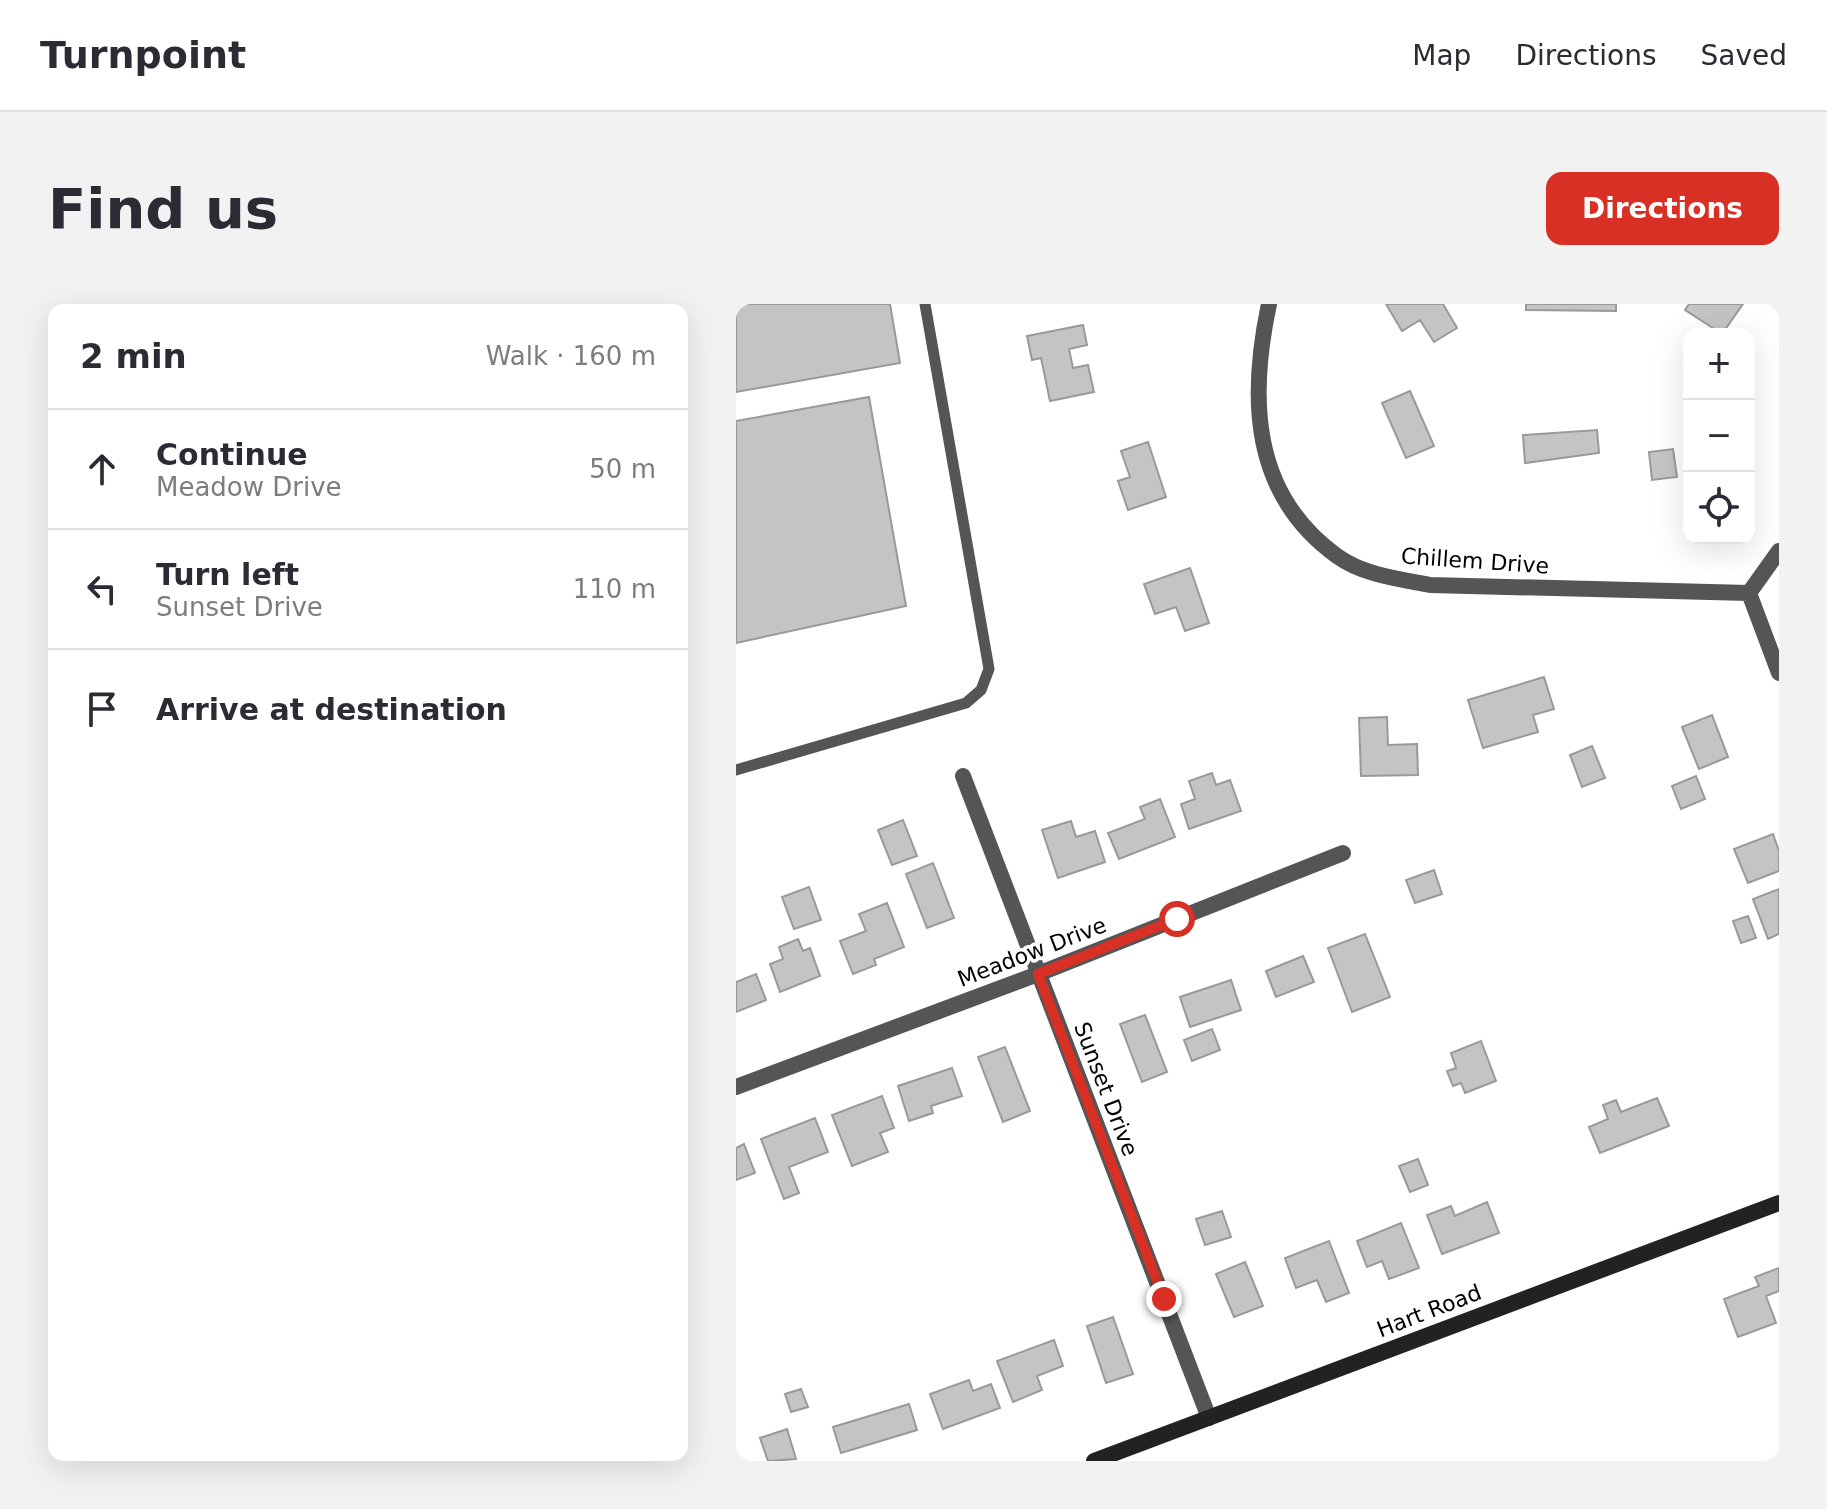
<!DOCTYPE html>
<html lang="en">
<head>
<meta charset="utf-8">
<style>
  :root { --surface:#fff; --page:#f2f2f3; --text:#2b2b33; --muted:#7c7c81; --line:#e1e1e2; --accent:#d93025 }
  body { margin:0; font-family:"DejaVu Sans",sans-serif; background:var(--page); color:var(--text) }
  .controls { position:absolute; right:24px; top:24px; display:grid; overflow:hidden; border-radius:16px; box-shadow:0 8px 32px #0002 }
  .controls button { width:72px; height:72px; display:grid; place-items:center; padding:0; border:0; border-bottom:2px solid var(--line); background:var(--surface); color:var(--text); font:40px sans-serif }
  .stop { position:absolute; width:24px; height:24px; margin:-18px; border:6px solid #d93025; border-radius:50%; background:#fff }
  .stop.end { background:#d93025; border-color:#fff; box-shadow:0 2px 8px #0008 }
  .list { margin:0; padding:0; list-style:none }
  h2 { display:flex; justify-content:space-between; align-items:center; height:104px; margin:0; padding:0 32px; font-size:34px }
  h2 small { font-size:26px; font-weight:400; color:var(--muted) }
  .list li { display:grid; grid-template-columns:52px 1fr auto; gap:24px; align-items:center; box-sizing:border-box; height:120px; padding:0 32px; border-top:2px solid var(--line) }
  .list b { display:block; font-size:30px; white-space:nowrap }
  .list p { margin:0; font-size:26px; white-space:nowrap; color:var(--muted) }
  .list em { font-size:26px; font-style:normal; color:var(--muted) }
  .icon { flex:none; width:44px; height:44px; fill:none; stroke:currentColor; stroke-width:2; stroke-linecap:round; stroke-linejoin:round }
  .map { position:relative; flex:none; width:1043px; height:1157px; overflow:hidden; border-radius:16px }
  header { display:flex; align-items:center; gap:48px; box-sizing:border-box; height:112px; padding:0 40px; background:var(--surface); border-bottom:2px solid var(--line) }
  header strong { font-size:38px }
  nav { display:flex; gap:44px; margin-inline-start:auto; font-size:28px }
  .intro { display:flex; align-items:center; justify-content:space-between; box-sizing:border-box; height:192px; padding:0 48px }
  h1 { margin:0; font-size:56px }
  .button { padding:20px 36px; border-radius:16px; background:var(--accent); color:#fff; font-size:28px; font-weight:700 }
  main { display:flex; gap:48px; padding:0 48px }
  aside { flex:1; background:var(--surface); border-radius:16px; box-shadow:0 8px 32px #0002 }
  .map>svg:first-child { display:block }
  .building { fill:#c4c4c4; stroke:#999; stroke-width:2 }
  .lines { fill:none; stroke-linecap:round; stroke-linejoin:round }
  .lane { stroke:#555; stroke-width:11 }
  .street { stroke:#555; stroke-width:16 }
  .secondary { stroke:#222; stroke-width:16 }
  .route { stroke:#d93025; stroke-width:10 }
  .labels { text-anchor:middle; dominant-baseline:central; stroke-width:7; stroke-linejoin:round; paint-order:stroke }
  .street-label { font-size:22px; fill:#000; stroke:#fff }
</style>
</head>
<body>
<header>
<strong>Turnpoint</strong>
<nav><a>Map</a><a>Directions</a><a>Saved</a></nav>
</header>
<div class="intro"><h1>Find us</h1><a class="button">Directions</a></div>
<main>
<aside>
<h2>2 min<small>Walk · 160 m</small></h2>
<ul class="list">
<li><svg class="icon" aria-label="ahead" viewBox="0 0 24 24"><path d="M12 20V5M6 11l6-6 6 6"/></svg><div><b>Continue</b><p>Meadow Drive</p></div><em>50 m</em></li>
<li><svg class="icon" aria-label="left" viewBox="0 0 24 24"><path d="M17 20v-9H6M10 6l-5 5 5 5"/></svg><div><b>Turn left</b><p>Sunset Drive</p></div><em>110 m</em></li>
<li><svg class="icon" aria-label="arrive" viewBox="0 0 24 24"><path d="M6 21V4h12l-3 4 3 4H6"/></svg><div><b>Arrive at destination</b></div></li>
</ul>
</aside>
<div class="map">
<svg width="1043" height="1157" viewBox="0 0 1043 1157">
  <rect width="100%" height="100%" fill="#fff"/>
  <path class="building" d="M0,0H154L164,59L0,88Z
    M650,0H707L721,24L698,38L684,16L666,27Z
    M790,0H880V7L790,6Z
    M953,0H1007L986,30L949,6Z
    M347,21L351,41L333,45L337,64L352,61L358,88L314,97L305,54L296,56L291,32Z
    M674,87L698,142L670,154L646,99Z
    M133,93L170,302L0,339V117Z
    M861,126L863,149L789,159L787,131Z
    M412,138L430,193L392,206L382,177L394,173L385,147Z
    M937,145L941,173L916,176L913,148Z
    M454,264L473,319L449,327L440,303L419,310L408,280Z
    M808,373L818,405L797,411L802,428L747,444L732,396Z
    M976,411L992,453L963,465L946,423Z
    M651,413L652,441L681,440L682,471L625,472L623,414Z
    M856,442L869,474L846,483L834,451Z
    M476,469L480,481L494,476L505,507L453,525L445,500L459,495L453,477Z
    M960,472L969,495L945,505L936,482Z
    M424,495L439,533L383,555L372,529L409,515L404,503Z
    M167,516L181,552L156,561L142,526Z
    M335,517L340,533L359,527L369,558L322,574L306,526Z
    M1037,530L1043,547V567L1012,579L998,545Z
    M197,559L218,614L191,624L170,570Z
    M698,566L706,590L679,599L670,576Z
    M73,583L85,616L58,625L46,593Z
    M1043,585V630L1032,635L1017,595Z
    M151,599L168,643L138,655L140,661L117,670L104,637L130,627L123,610Z
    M1012,612L1020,634L1005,639L997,617Z
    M629,630L654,693L616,708L592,644Z
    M62,635L67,647L74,644L84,672L44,688L34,660L47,655L43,643Z
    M567,652L578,678L540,693L530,667Z
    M20,670L30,696L0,708V678Z
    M495,676L505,706L454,723L444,693Z
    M409,711L431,768L406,778L384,720Z
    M476,725L484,746L456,757L448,736Z
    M745,737L760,777L729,789L725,779L717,782L711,767L720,764L715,749Z
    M269,743L294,807L267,818L242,753Z
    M216,764L226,792L195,802L197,809L173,817L162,782Z
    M146,792L158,824L144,829L152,848L116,862L96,811Z
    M921,794L933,822L864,849L853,823L872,815L867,801L880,796L885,808Z
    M79,814L92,848L53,863L63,889L48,895L25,835Z
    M8,840L19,869L0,876V844Z
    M682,855L692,881L674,888L663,862Z
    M751,898L763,929L706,950L691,911L715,902L719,912Z
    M486,907L495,933L469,941L460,915Z
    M665,919L683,964L653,975L646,957L631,963L621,937Z
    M593,937L613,989L590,998L581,976L560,984L549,954Z
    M509,958L527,1002L498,1013L480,970Z
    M1043,964V987L1030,992L1040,1019L1002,1033L988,995L1023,982L1019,973Z
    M377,1013L397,1070L370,1079L351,1022Z
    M318,1036L327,1062L301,1072L306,1086L277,1098L261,1057Z
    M233,1076L237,1087L255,1080L264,1104L207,1125L194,1090Z
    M65,1085L72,1103L55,1108L49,1090Z
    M173,1100L181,1126L105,1149L97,1123Z
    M51,1125L60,1155L32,1157L24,1134Z"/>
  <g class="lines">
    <path class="lane" d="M0,466L230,399L245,386L253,365L189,0"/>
    <path class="street" d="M533,0C513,94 515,190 601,252C627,271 663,275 694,281L1013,289
      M1013,289L1043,369
      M1013,289L1043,247
      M227,472L473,1114
      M0,783L302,670L607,549"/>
    <path class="secondary" d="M358,1157L1043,899"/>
  </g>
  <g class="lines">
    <path class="route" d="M428,995L302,670L441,615"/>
  </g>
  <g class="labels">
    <g class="street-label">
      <text transform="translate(739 257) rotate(4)">Chillem Drive</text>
      <text transform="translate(296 648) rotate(-21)">Meadow Drive</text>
      <text transform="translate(370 785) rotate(69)">Sunset Drive</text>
      <text transform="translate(693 1007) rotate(-21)">Hart Road</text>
    </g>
  </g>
</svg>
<div class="controls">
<button>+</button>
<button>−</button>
<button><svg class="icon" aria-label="locate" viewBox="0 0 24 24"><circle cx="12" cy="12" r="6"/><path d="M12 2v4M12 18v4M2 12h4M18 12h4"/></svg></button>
</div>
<div class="stop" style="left:441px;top:615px"></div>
<div class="stop end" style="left:428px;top:995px"></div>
</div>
</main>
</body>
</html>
